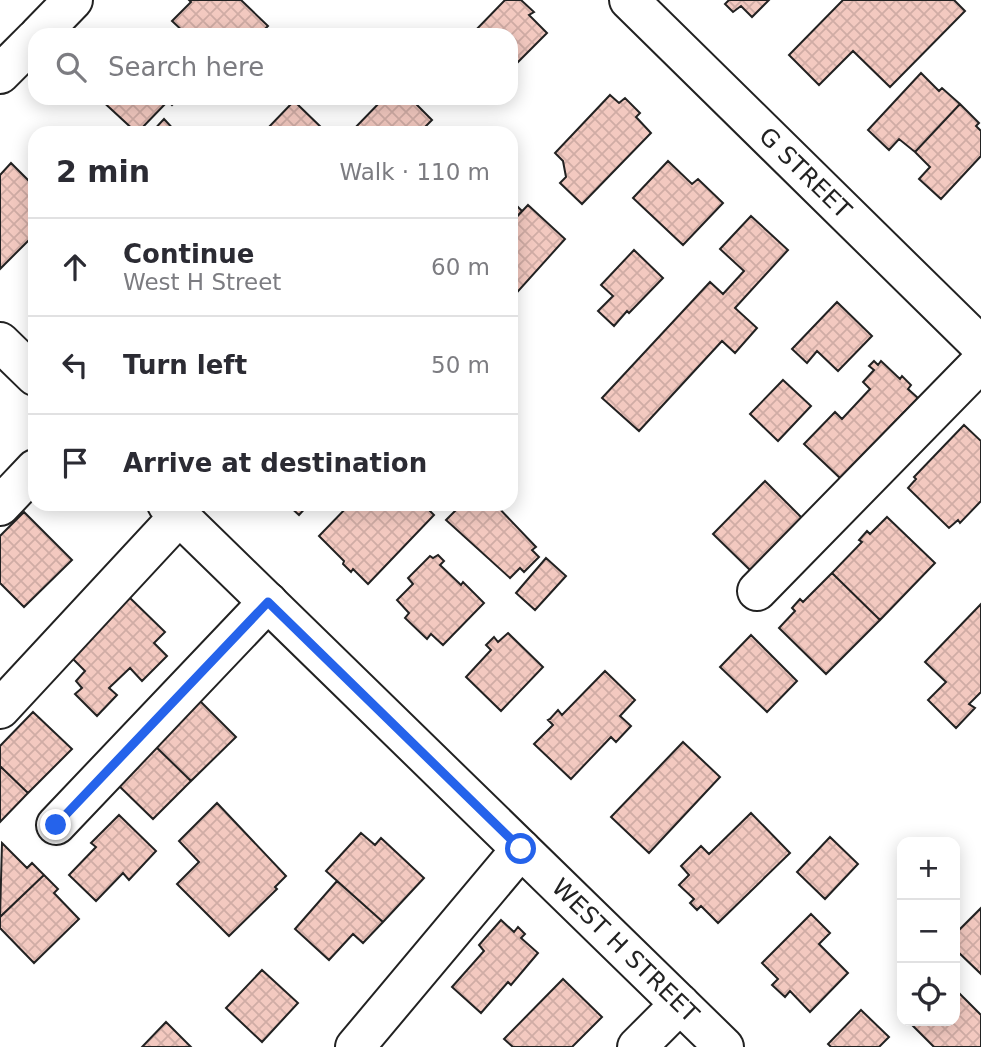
<!DOCTYPE html>
<html lang="en">
<head>
<meta charset="utf-8">
<style>
  :root { --surface:#fff; --page:#f2f2f3; --text:#2b2b33; --muted:#7c7c81; --line:#e1e1e2 }
  body { margin:0; font-family:"DejaVu Sans",sans-serif; background:var(--page); color:var(--text) }
  .controls { position:absolute; right:21px; bottom:21px; display:grid; overflow:hidden; border-radius:14px; box-shadow:0 4px 18px #0003 }
  .controls button { width:63px; height:63px; display:grid; place-items:center; padding:0; border:0; border-bottom:2px solid var(--line); background:var(--surface); color:var(--text); font:35px sans-serif }
  .stop { position:absolute; width:21px; height:21px; margin:-16px; border:5px solid #2563eb; border-radius:50%; background:#fff }
  .stop.end { background:#2563eb; border-color:#fff; box-shadow:0 2px 7px #0008 }
  .list { margin:0; padding:0; list-style:none }
  h2 { display:flex; justify-content:space-between; align-items:center; height:91px; margin:0; padding:0 28px; font-size:30px }
  h2 small { font-size:23px; font-weight:400; color:var(--muted) }
  .list li { display:grid; grid-template-columns:46px 1fr auto; gap:21px; align-items:center; box-sizing:border-box; height:98px; padding:0 28px; border-top:2px solid var(--line) }
  .list b { display:block; font-size:26px; white-space:nowrap }
  .list p { margin:0; font-size:23px; white-space:nowrap; color:var(--muted) }
  .list em { font-size:23px; font-style:normal; color:var(--muted) }
  .icon { flex:none; width:38px; height:38px; fill:none; stroke:currentColor; stroke-width:2; stroke-linecap:round; stroke-linejoin:round }
  .map { position:relative; flex:none; width:981px; height:1047px; overflow:hidden }
  .search { position:absolute; background:var(--surface); box-shadow:0 4px 18px #0003; left:28px; top:28px; width:490px; height:77px; display:flex; align-items:center; gap:18px; box-sizing:border-box; padding:0 24px; border-radius:21px; color:var(--muted); font-size:26px }
  .panel { position:absolute; background:var(--surface); box-shadow:0 4px 18px #0003; left:28px; top:126px; width:490px; height:385px; border-radius:21px }
  .map>svg:first-child { display:block }
  .building { fill:url(#building-cross-hatch); stroke:#222; stroke-width:2 }
  .lines { fill:none; stroke-linecap:round; stroke-linejoin:round }
  .minor-casing { stroke:#222; stroke-width:42 }
  .minor { stroke:#fff; stroke-width:38 }
  .route { stroke:#2563eb; stroke-width:9 }
  .labels { text-anchor:middle; dominant-baseline:central; stroke-width:5; stroke-linejoin:round; paint-order:stroke }
  .street-label { font-size:24px; fill:#222; stroke:#fff }
</style>
</head>
<body>
<div class="map">
<svg width="981" height="1047" viewBox="0 0 981 1047">
  <defs>
    <pattern id="building-cross-hatch" width="8" height="8" patternUnits="userSpaceOnUse" patternTransform="scale(1.75)"><rect width="8" height="8" fill="#f3c9c0"/><path d="M0 0l8 8M0 8l8-8" fill="none" stroke="#d0aca5"/></pattern>
  </defs>
  <rect width="100%" height="100%" fill="#fff"/>
  <path class="building" d="M189,0H241L268,26L259,35H187L172,21L191,2Z
    M505,0H521L534,12L529,15L547,33L511,69V35H471Z
    M729,0H769L752,17L741,6L733,12L725,4Z
    M843,0H954L965,11L890,87L853,51L819,85L789,55Z
    M921,73L939,91L942,88L960,104L915,152L899,139L889,150L868,130Z
    M610,95L619,103L625,98L640,113L636,117L651,133L582,204L560,183L566,177L563,161L555,153Z
    M99,98H177L178,99L172,105L168,101L137,133Z
    M384,98H420L415,103L432,120L419,133H350Z
    M294,101L327,133L265,131Z
    M960,104L979,123L976,126L981,131V156L941,199L919,179L930,167L915,152Z
    M164,119L177,133H151Z
    M668,161L692,184L698,179L723,203L683,245L633,198Z
    M11,163L35,187V234L0,269V175Z
    M511,200L522,211L511,223Z
    M528,205L565,239L512,298L511,223Z
    M751,216L788,250L735,308L757,328L735,353L722,341L639,431L602,398L710,282L723,294L744,271L720,249Z
    M634,250L663,278L629,313L627,311L614,326L598,311L613,296L601,285Z
    M837,302L872,336L838,371L817,351L807,363L792,349Z
    M874,361L878,365L881,361L900,379L902,376L911,385L908,389L918,398L840,478L804,444L835,412L842,419L870,389L863,382L874,370L869,366Z
    M783,380L811,406L778,441L750,414Z
    M964,425L981,441V501L960,523L958,520L949,528L908,488L916,479L914,477Z
    M765,481L802,518L750,570L713,534Z
    M287,504H309L299,515Z
    M350,504H423L434,515L368,584L353,569L351,572L343,564L344,561L319,536Z
    M462,504H495L536,547L532,550L539,557L524,572L520,568L510,578L446,520Z
    M24,512L72,560L24,607L0,583V536Z
    M887,517L935,563L880,620L832,573L862,542L859,540L867,531L870,534Z
    M438,555L444,561L440,565L461,585L463,582L484,603L443,645L431,634L427,639L405,618L409,613L397,600L413,584L408,578L430,556L433,558Z
    M546,558L566,576L535,610L516,593Z
    M832,573L880,620L826,674L779,628L795,611L792,608L800,599L803,602Z
    M129,597L165,632L154,643L167,656L142,681L130,668L109,688L117,695L97,716L75,694L82,688L76,681L85,671L70,656Z
    M981,604V692L969,704L975,708L956,728L928,700L946,682L925,662Z
    M508,633L543,667L501,711L466,677L491,650L486,645L494,637L498,642Z
    M751,635L797,681L767,712L720,667Z
    M605,671L635,700L620,716L631,726L616,742L611,737L571,779L534,744L553,725L548,720L550,719L558,710L562,715Z
    M199,700L236,737L191,781L149,740Z
    M33,712L72,749L28,793L0,766V746Z
    M683,742L720,777L649,853L611,817Z
    M154,745L191,781L153,819L116,783Z
    M0,766L28,793L0,822Z
    M217,803L286,876L275,887L277,889L229,936L177,884L199,862L179,841Z
    M751,813L790,853L718,923L701,906L697,910L690,903L694,899L679,885L689,875L681,866L701,846L709,854Z
    M119,815L156,851L129,880L123,873L96,901L69,875L96,847L91,843Z
    M361,833L375,845L381,838L424,878L383,922L326,871Z
    M830,837L858,864L825,899L797,872Z
    M2,843L27,868L32,863L44,875L0,917Z
    M44,875L58,889L54,893L79,919L34,963L0,928V917Z
    M337,881L383,922L363,943L353,934L329,960L295,929Z
    M981,908V974L955,949V934Z
    M811,914L830,933L819,944L848,973L810,1012L790,991L785,997L772,985L778,979L762,963Z
    M501,920L514,932L518,927L525,934L521,938L538,953L511,985L508,982L481,1013L452,987L484,951L479,945Z
    M262,970L298,1003L262,1042L226,1008Z
    M563,979L602,1017L572,1047H513L504,1039Z
    M955,989L981,1015V1047H934L908,1021H955Z
    M861,1010L889,1037L879,1047H831L828,1044Z
    M166,1022L191,1047H142Z"/>
  <g class="lines">
    <g class="minor-casing">
      <g id="minor">
        <path id="s1" d="M629,0L981,346"/>
        <path d="M39,35L73,0"/>
        <path d="M0,74L35,39"/>
        <path d="M0,342L35,376"/>
        <path id="s2" d="M167,504L724,1047"/>
        <path d="M0,506L35,469"/>
        <path d="M757,591L981,362"/>
        <path d="M0,709L179,516"/>
        <path d="M56,825L268,602"/>
        <path d="M355,1047L521,849"/>
        <path d="M637,1047L680,1004"/>
      </g>
    </g>
    <use href="#minor" class="minor"/>
  </g>
  <g class="lines">
    <path class="route" d="M56,825L268,602L521,849"/>
  </g>
  <g class="labels">
    <g class="street-label">
      <text stroke="none"><textPath href="#s1" startOffset="247">G STREET</textPath></text>
      <text stroke="none"><textPath href="#s2" startOffset="640">WEST H STREET</textPath></text>
    </g>
  </g>
</svg>
<div class="controls">
<button>+</button>
<button>−</button>
<button><svg class="icon" aria-label="locate" viewBox="0 0 24 24"><circle cx="12" cy="12" r="6"/><path d="M12 2v4M12 18v4M2 12h4M18 12h4"/></svg></button>
</div>
<div class="stop" style="left:521px;top:849px"></div>
<div class="stop end" style="left:56px;top:825px"></div>
<div class="search"><svg class="icon" aria-label="search" viewBox="0 0 24 24"><circle cx="10" cy="10" r="6"/><path d="M15 15l6 6"/></svg>Search here</div>
<section class="panel">
<h2>2 min<small>Walk · 110 m</small></h2>
<ul class="list">
<li><svg class="icon" aria-label="ahead" viewBox="0 0 24 24"><path d="M12 20V5M6 11l6-6 6 6"/></svg><div><b>Continue</b><p>West H Street</p></div><em>60 m</em></li>
<li><svg class="icon" aria-label="left" viewBox="0 0 24 24"><path d="M17 20v-9H6M10 6l-5 5 5 5"/></svg><div><b>Turn left</b></div><em>50 m</em></li>
<li><svg class="icon" aria-label="arrive" viewBox="0 0 24 24"><path d="M6 21V4h12l-3 4 3 4H6"/></svg><div><b>Arrive at destination</b></div></li>
</ul>
</section>
</div>
</body>
</html>
